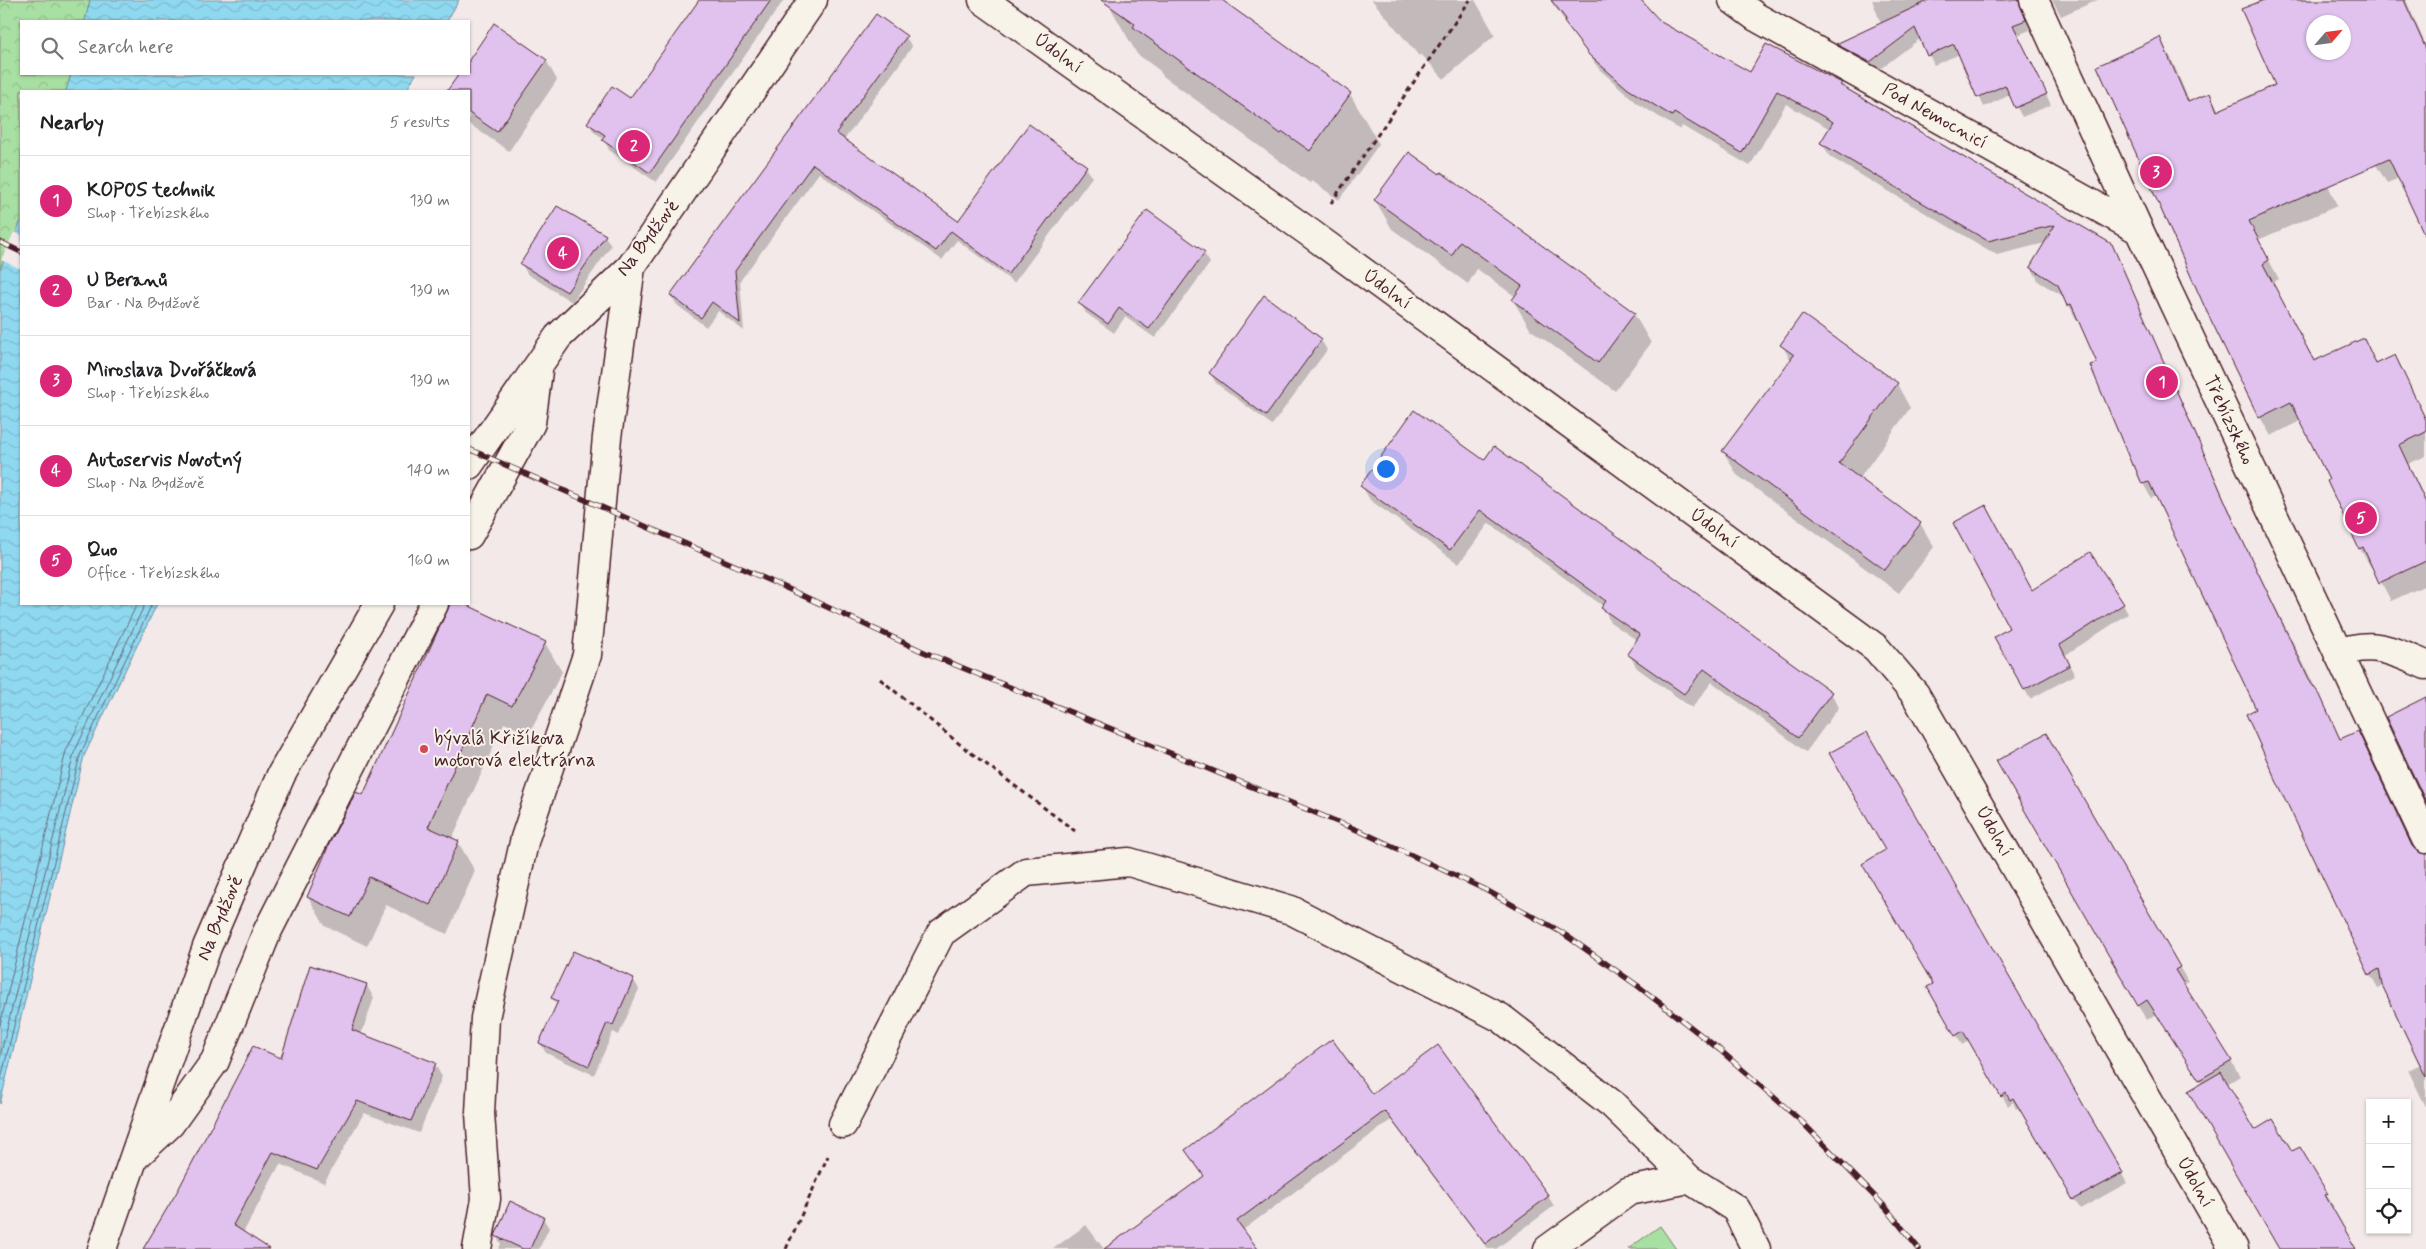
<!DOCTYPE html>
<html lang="en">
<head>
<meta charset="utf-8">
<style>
  :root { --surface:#fff; --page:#f2f2f2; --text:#202124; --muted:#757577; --line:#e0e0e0; --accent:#db2777 }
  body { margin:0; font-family:Mynerve,sans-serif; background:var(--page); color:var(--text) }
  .controls { position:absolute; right:15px; bottom:15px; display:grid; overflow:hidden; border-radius:0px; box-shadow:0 1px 4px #0004 }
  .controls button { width:45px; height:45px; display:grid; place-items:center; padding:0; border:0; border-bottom:1px solid var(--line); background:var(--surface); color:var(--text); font:25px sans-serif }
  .compass { position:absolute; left:2306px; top:15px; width:45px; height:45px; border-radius:50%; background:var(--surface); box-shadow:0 1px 4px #0004; rotate:62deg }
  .you { position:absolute; left:1385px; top:468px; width:18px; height:18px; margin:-12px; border:4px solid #fff; border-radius:50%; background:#1a73e8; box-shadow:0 0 0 8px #1a73e833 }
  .badge { display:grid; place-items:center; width:32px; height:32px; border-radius:50%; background:var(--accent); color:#fff; font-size:16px; font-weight:700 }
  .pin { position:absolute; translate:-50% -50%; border:2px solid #fff; box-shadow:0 1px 5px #0006 }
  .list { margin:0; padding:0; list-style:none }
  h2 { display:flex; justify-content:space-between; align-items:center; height:65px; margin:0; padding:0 20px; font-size:21px }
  h2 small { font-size:16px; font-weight:400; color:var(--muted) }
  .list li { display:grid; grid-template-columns:32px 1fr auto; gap:15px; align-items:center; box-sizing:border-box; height:90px; padding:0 20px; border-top:1px solid var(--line) }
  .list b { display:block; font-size:19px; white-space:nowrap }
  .list p { margin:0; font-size:16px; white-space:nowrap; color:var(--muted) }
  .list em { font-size:16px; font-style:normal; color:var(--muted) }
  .icon { flex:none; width:28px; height:28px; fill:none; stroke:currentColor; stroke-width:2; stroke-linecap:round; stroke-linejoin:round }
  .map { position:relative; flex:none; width:2426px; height:1249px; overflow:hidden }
  .search { position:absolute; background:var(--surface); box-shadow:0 1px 4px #0004; left:20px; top:20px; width:450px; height:55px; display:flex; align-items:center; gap:12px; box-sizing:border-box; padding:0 18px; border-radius:0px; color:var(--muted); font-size:19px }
  .panel { position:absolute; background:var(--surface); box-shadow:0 1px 4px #0004; left:20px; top:90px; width:450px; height:515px; border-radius:0px }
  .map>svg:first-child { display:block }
  .grass { fill:#a8dfa2; stroke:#797f66 }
  .forest { fill:url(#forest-crowns); stroke:#797f66 }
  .water { fill:url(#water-waves); stroke:#738fa1 }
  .pier { fill:#f3e9e9 }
  .shadow { fill:#0003; fill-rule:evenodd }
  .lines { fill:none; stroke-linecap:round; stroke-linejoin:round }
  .shore { stroke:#66697a; stroke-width:1 }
  .building { fill:#e1c2ef; stroke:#4a1f2b; fill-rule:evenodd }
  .minor-casing { stroke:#4a1f2b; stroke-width:31 }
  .path { stroke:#4a1f2b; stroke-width:3; stroke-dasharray:5 4; stroke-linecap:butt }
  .minor { stroke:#f7f3e8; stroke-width:28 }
  .rail-casing { stroke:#4a1f2b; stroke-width:5.5 }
  .rail { stroke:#f7f3e8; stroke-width:4; stroke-dasharray:11; stroke-linecap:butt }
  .poi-dot { fill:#d1495b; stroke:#f7f3e8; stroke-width:2 }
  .labels { text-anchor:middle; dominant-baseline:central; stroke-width:4; stroke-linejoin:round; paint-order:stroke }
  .street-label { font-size:19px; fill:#4a1f2b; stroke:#f7f3e8 }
  .poi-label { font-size:19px; fill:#4a1f2b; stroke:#f7f3e8; text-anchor:start }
</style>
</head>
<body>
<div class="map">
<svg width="2426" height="1249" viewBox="0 0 2426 1249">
  <defs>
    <pattern id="forest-crowns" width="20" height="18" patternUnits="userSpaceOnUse" patternTransform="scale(1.25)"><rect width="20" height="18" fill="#a8dfa2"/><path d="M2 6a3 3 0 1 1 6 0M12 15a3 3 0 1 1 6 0" fill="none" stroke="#92bf8c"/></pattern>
    <pattern id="water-waves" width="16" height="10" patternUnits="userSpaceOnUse" patternTransform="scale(1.25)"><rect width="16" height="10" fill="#8fd9f0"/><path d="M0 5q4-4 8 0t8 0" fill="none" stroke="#7dbace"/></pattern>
  </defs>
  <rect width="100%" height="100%" fill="#f3e9e9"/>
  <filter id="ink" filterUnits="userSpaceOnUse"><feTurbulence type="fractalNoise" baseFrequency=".02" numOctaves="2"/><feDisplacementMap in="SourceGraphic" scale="10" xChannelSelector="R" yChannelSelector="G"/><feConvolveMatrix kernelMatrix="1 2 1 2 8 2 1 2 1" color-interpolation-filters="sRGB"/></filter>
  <g filter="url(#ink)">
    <path class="grass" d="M1660,1226L1676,1249H1628Z"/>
    <path class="forest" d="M0,0H90L85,21H21V74H71L66,91H21V221L0,269Z"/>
    <path class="water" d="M90,0H459L447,21H85Z
      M71,74H416L406,91H66Z
      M21,221V604H157L84,756L0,1104V269Z"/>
    <path class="pier" d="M14,232L21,235V269L1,260Z"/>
    <path class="shadow" d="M701,0H784L656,182L609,150L604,139L594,132L589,123L630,99Z
      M1112,0H1220L1350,94L1379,144L1339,200L1312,181L1310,183L1163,76L1159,70L1137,54L1109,5Z
      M1372,0H1475L1495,35L1444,79L1421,54L1419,56Z
      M1550,0H1642L1659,22L1751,74L1802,66L1804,63L2111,244L2247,549L2341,740L2357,732L2414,850L2426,856V1107L2408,1070L2421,1064L2384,985L2378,988L2370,974L2258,710L2157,496L2151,498L2133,465L2098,363L2079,318L2076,319L2065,297L2039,282L2031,267L2045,243L1997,255L1830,157L1822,143L1830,129L1786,104L1750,166L1682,126L1680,130L1637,103L1599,69Z
      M1872,0H2028L2023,9L2030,30L2018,35L2051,105L2022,117L2010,95L1984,107L1960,54L1934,65L1921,38L1876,72L1843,53L1838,44L1881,24Z
      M2052,0H2098L2061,16Z
      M2267,0H2406L2426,46V237L2399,178L2387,183L2376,165L2322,170L2337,206L2258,240L2279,279L2272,283L2315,362L2364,340L2377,365L2395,357L2426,419V456L2408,464L2426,501V585L2391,601L2373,566L2371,567L2360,549L2302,420L2271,436L2260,417L2160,39L2171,58L2190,103L2210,94L2219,111L2277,85ZM2314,22H2344V52H2314Z
      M495,25L546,60L557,80L509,151L469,124V91H449L461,74H469V62Z
      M906,37L912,47L844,140L958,223L1086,167L1092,177L1014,283L957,240L942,260L819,173L740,281L744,331L718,311L706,327L677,305L671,295Z
      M1375,200L1634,314L1651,343L1615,391L1530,329L1513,300L1516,297L1477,269L1468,284L1392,229Z
      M558,207L605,236L611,246L572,302L527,274L522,264Z
      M1204,253L1210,263L1155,338L1125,317L1114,333L1086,313L1080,303Z
      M1321,340L1327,350L1272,425L1216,383L1210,373Z
      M1782,345L1897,384L1910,408L1859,479L1920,523L1934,547L1899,593L1737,475L1723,451L1791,361Z
      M1484,461L1831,693L1839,707L1806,752L1712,682L1692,708L1637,668L1629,654L1638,641L1610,622L1603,606L1489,523L1459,564L1370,500L1362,486Z
      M2032,592L2123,604L2128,614L2064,656L2075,675L2030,699L1996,637L2011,629Z
      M451,604H462L545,643L562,672L529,734L504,723L452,839L458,842L475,871L447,934L386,905L367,946L325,926L308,897L364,797L425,665L423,663L449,611Z
      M1867,733L2127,1183L2080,1209L2020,1107L2016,1109L2013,1102L2008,1106L1970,1040L1962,1045L1929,987L1934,984L1887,851Z
      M2046,735L2188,982L2183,985L2240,1076L2227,1084L2254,1131L2291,1153L2299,1149L2334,1207L2331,1208L2355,1249H2282L2202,1084L2157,1014L2147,1020L1998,762Z
      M311,967L367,986L374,998L361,1035L435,1064L442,1077L419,1133L364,1113L324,1183L280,1164L243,1233L268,1249H145L282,1059Z
      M633,979L639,989L619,1035L613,1032L594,1075L546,1053L540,1043L557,1006L553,998Z
      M1372,1095L1548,1196L1554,1206L1496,1249H1488L1391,1120L1243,1230L1256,1249H1106L1205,1177L1187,1150Z
      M543,1218L549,1228L539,1249H498L501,1244L496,1236Z
      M1086,1225L1104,1249H1053Z"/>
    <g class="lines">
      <path class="shore" d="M0,1025L66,751L137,604
        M0,1057L74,753L145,604
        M0,1083L80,755L152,604"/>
    </g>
    <path class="building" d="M699,0H771L650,173L602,140L605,135L587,123L612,86L630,98Z
      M1101,0H1222L1351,93L1310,151L1283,132L1281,134L1133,27L1135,24Z
      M1551,0H1641L1661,22L1750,72L1766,44L1842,83L1840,85L2112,244L2239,533L2311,683L2320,695L2340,739L2358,731L2412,846L2418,852L2426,854V1077L2382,985L2379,969L2369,975L2274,776L2246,714L2256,709L2149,482L2142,484L2134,465H2132L2090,365L2097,363L2071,304L2067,306L2058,285L2030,267L2055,225L1988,241L1820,143L1833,122L1777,91L1742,153L1674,113L1672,116L1628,89L1589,55L1564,22L1566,19Z
      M1930,0H2019L2026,20L2013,25L2047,94L2015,108L2005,85L1977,98L1954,44L1927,56L1915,28L1870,62L1836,44Z
      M2264,0H2404L2426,49V238L2389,159L2249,221L2269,260L2263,264L2314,361L2364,338L2376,364L2395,355L2426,420V432L2399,445L2426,503V561L2379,583L2363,547L2359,549L2327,481L2329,480L2291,402L2259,418L2206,310L2097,66L2160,37L2188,102L2210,93L2217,111L2275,85L2241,9ZM2314,22H2344V52H2314Z
      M876,14L907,36L836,133L913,188L958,221L1029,124L1087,166L1008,274L951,231L936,251L813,164L735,271L740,323L712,302L701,318L670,295Z
      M494,23L547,60L497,132L469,113V91H447L459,74H469V60Z
      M1409,152L1440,174L1441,172L1635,313L1598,363L1512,300L1522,286L1460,241L1452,256L1374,200Z
      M557,206L606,235L567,292L520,264Z
      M1147,210L1205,252L1149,329L1119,308L1108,324L1078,303Z
      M1264,295L1322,339L1266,416L1209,373Z
      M1802,314L1898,383L1839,463L1921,523L1885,570L1722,451L1794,355L1780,345Z
      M1414,410L1484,460L1494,446L1832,692L1798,738L1704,669L1684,694L1627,654L1640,635L1601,608L1606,601L1480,510L1450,550L1360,486Z
      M1986,505L2032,590L2090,552L2124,604L2060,645L2070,665L2024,690L1994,637L2009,628L1953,523Z
      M450,604H465L546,642L512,706L487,694L428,827L459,841L430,905L369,877L350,917L307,897L330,842L356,792L363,795Z
      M2426,697V802L2386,717Z
      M1867,732L2123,1173L2073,1200L2013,1098L2010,1100L2006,1093L2001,1097L1963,1031L1955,1036L1927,987L1933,984L1862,864L1885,850L1829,753Z
      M2046,733L2180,967L2175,970L2232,1061L2199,1080L2147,1000L2138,1006L1996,761Z
      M573,951L634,978L613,1025L607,1023L589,1066L539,1043L558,1001L551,998Z
      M310,965L367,984L352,1030L436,1063L411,1121L357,1101L317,1170L273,1152L233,1225L270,1249H143L178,1190L253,1046L281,1058Z
      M1332,1039L1372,1094L1438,1045L1549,1196L1485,1244L1385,1111L1237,1221L1258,1249H1104L1204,1176L1185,1150Z
      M2221,1072L2255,1130L2273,1119L2292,1151L2300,1147L2328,1194L2325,1195L2356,1249H2279L2188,1091Z
      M510,1201L544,1217L530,1249H523L495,1236Z"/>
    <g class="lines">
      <g class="minor-casing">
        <path id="minor" d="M983,0L1310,233L1876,648L1915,694L2234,1249
          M1733,0L1756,17L2139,230
          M2034,0L2139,230L2426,839
          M469,465L558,337L631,267L813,0
          M469,535L531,423L538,371
          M2338,653C2374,640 2393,651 2426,665
          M843,1124L941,933L1026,872L1129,862L1291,910L1501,1018L1612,1104L1689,1179
          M138,1154L170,1124L215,1061L267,932L434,604
          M102,1249L207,947L281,775L379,604
          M477,1249L486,1199L480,1113L485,1018L525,838L587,655L607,437L631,267
          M1548,1249L1629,1191L1689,1179L1736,1209L1756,1249"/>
      </g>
      <path class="path" d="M1331,203L1470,0
        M880,679L962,746L1075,831
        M786,1249L828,1156"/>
      <use href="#minor" class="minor"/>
      <g class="rail-casing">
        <path id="rail" d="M0,242L21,252
          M469,449L784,587L924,652L1362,832L1484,889L1561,932L1638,986L1720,1050L1801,1121L1886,1208L1919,1249"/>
      </g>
      <use href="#rail" class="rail"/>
    </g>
  </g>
  <circle class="poi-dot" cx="424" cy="749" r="5"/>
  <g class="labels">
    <g class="street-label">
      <text transform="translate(1058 53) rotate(36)">Údolní</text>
      <text transform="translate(1935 116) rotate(29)">Pod Nemocnicí</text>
      <text transform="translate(648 238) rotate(-53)">Na Bydžově</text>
      <text transform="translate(1387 289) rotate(36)">Údolní</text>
      <text transform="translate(2229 420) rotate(65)">Třebízského</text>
      <text transform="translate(1714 528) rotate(36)">Údolní</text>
      <text transform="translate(1994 831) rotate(60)">Údolní</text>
      <text transform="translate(220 918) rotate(-67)">Na Bydžově</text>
      <text transform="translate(2195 1182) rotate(60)">Údolní</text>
    </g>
    <g class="poi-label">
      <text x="434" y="738">bývalá Křižíkova<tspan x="434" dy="22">motorová elektrárna</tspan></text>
    </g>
  </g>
</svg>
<div class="controls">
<button>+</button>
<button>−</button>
<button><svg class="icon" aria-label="locate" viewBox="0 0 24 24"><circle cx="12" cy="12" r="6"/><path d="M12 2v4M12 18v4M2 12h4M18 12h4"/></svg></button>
</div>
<svg class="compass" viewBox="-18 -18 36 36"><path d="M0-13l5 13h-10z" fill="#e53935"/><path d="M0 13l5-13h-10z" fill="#757577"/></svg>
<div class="you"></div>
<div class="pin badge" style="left:2162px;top:382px">1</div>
<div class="pin badge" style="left:634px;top:146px">2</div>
<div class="pin badge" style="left:2156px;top:172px">3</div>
<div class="pin badge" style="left:563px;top:253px">4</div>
<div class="pin badge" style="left:2361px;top:518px">5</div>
<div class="search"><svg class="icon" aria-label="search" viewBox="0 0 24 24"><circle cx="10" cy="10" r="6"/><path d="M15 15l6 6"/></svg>Search here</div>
<section class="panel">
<h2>Nearby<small>5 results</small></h2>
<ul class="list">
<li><span class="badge">1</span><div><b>KOPOS technik</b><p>Shop · Třebízského</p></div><em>130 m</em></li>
<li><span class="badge">2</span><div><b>U Beranů</b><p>Bar · Na Bydžově</p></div><em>130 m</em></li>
<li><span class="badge">3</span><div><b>Miroslava Dvořáčková</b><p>Shop · Třebízského</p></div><em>130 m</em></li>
<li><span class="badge">4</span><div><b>Autoservis Novotný</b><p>Shop · Na Bydžově</p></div><em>140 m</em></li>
<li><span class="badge">5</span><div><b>Quo</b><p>Office · Třebízského</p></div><em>160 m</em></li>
</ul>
</section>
</div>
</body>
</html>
